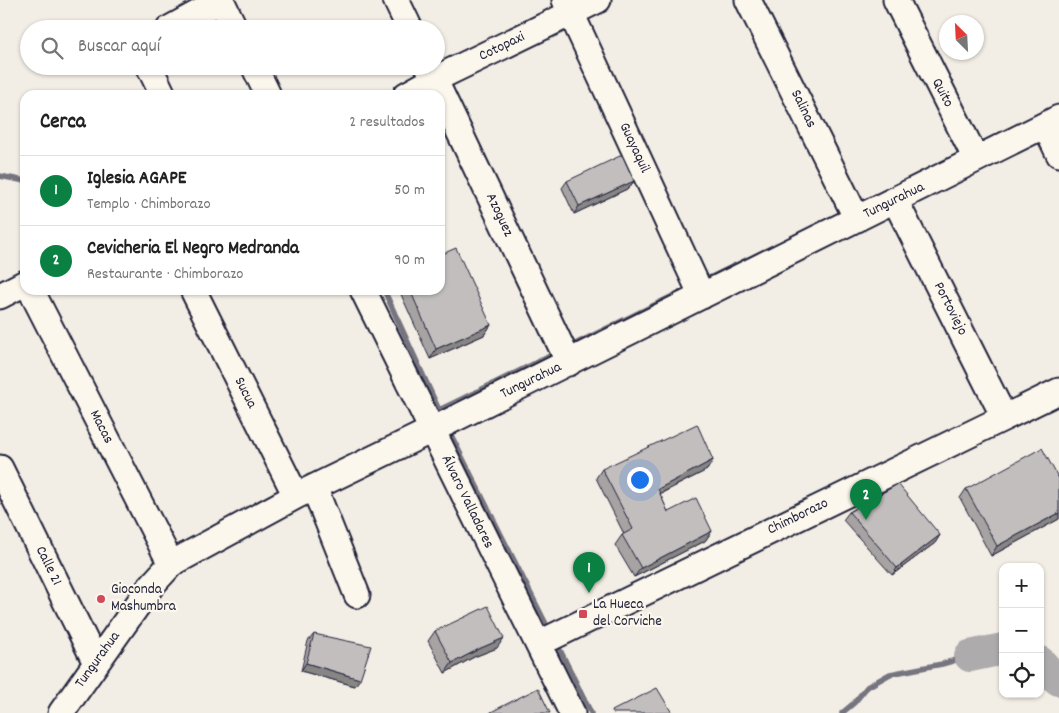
<!DOCTYPE html>
<html lang="es">
<head>
<meta charset="utf-8">
<style>
  :root { --surface:#fff; --page:#f2f2f2; --text:#222; --muted:#767676; --line:#e0e0e0; --accent:#0b8043 }
  body { margin:0; font-family:Dekko,sans-serif; background:var(--page); color:var(--text) }
  .controls { position:absolute; right:15px; bottom:15px; display:grid; overflow:hidden; border-radius:10px; box-shadow:0 1px 4px #0004 }
  .controls button { width:45px; height:45px; display:grid; place-items:center; padding:0; border:0; border-bottom:1px solid var(--line); background:var(--surface); color:var(--text); font:25px sans-serif }
  .compass { position:absolute; left:939px; top:15px; width:45px; height:45px; border-radius:50%; background:var(--surface); box-shadow:0 1px 4px #0004; rotate:336deg }
  .you { position:absolute; left:639px; top:479px; width:18px; height:18px; margin:-12px; border:4px solid #fff; border-radius:50%; background:#1a73e8; box-shadow:0 0 0 8px #1a73e833 }
  .badge { display:grid; place-items:center; width:32px; height:32px; border-radius:50%; background:var(--accent); color:#fff; font-size:16px; font-weight:700 }
  .pin { position:absolute; translate:-50% -41px; filter:drop-shadow(0 1px 2px #0008) }
  .pin::after { content:''; position:absolute; top:26px; width:18px; height:15px; background:inherit; clip-path:polygon(0 0,100% 0,50% 100%) }
  .list { margin:0; padding:0; list-style:none }
  h2 { display:flex; justify-content:space-between; align-items:center; height:65px; margin:0; padding:0 20px; font-size:21px }
  h2 small { font-size:16px; font-weight:400; color:var(--muted) }
  .list li { display:grid; grid-template-columns:32px 1fr auto; gap:15px; align-items:center; box-sizing:border-box; height:70px; padding:0 20px; border-top:1px solid var(--line) }
  .list b { display:block; font-size:19px; white-space:nowrap }
  .list p { margin:0; font-size:16px; white-space:nowrap; color:var(--muted) }
  .list em { font-size:16px; font-style:normal; color:var(--muted) }
  .icon { flex:none; width:28px; height:28px; fill:none; stroke:currentColor; stroke-width:2; stroke-linecap:round; stroke-linejoin:round }
  .map { position:relative; flex:none; width:1059px; height:713px; overflow:hidden }
  .search { position:absolute; background:var(--surface); box-shadow:0 1px 4px #0004; left:20px; top:20px; width:425px; height:55px; display:flex; align-items:center; gap:12px; box-sizing:border-box; padding:0 18px; border-radius:28px; color:var(--muted); font-size:19px }
  .panel { position:absolute; background:var(--surface); box-shadow:0 1px 4px #0004; left:20px; top:90px; width:425px; height:205px; border-radius:15px }
  .map>svg:first-child { display:block }
  .lines { fill:none; stroke-linecap:round; stroke-linejoin:round }
  .stream { stroke:#76747f; stroke-width:5.5 }
  .river { stroke:#aeabad; stroke-width:32 }
  .minor-casing { stroke:#22223b; stroke-width:29 }
  .minor { stroke:#fbf7ec; stroke-width:25 }
  .wall { fill:#a7a3a3; stroke:#22223b }
  .shaded-wall { fill:#888585; stroke:#22223b }
  .building { fill:#c2bebe; stroke:#22223b }
  .poi-dot { fill:#d1495b; stroke:#fbf7ec; stroke-width:2 }
  .labels { text-anchor:middle; dominant-baseline:central; stroke-width:4.5; stroke-linejoin:round; paint-order:stroke }
  .street-label { font-size:15px; fill:#22223b; stroke:#fbf7ec }
  .poi-label { font-size:15px; fill:#22223b; stroke:#fbf7ec; text-anchor:start }
</style>
</head>
<body>
<div class="map">
<svg width="1059" height="713" viewBox="0 0 1059 713">
  <rect width="100%" height="100%" fill="#f2eee5"/>
  <filter id="ink" filterUnits="userSpaceOnUse"><feTurbulence type="fractalNoise" baseFrequency=".02" numOctaves="2"/><feDisplacementMap in="SourceGraphic" scale="10" xChannelSelector="R" yChannelSelector="G"/><feConvolveMatrix kernelMatrix="1 2 1 2 8 2 1 2 1" color-interpolation-filters="sRGB"/></filter>
  <g filter="url(#ink)">
    <g class="lines">
      <path class="stream" d="M0,176L25,181
        M701,282L763,252
        M384,290L439,410L558,352
        M569,347L691,287
        M452,437L546,624
        M560,650L591,713
        M842,713L854,703L867,687L890,674L942,664L970,656"/>
      <path class="river" d="M970,656L1003,649
        M1040,662L1048,671L1059,680"/>
      <g class="minor-casing">
        <path id="minor" d="M221,0L235,29
          M396,0L410,29
          M565,0L702,296
          M748,0L857,219
          M896,0L976,159
          M169,29L222,0
          M149,66L163,95
          M254,66L268,95
          M428,66L569,363
          M406,95L435,79L598,0
          M1045,125L1059,154
          M895,200L1004,417
          M31,290L171,564
          M193,290L296,496
          M363,290L572,713
          M0,296L25,283
          M0,468L96,663
          M314,487L357,595
          M538,644L1059,391
          M61,713L151,586L171,564L296,496L432,430L1059,118"/>
      </g>
      <use href="#minor" class="minor"/>
    </g>
    <path class="wall" d="M567,181H634L629,188L574,214L562,188Z
      M399,290H440L491,325L484,335L430,359Z
      M713,460L707,470L660,494L668,512L712,531L705,541L634,577L615,545L622,535L624,534L596,478L602,469Z
      M1059,479V519L991,556L960,498L966,489Z
      M849,512L940,535L935,543L892,575L843,520Z
      M435,631L497,648L474,657L445,673L428,641Z
      M314,634L355,686L301,671L308,641Z"/>
    <path class="shaded-wall" d="M634,181L629,188L574,214L579,206Z
      M491,325L484,335L430,359L436,349Z
      M713,460L707,470L651,498L658,489Z
      M1059,513V519L991,556L997,546Z
      M712,531L705,541L634,577L641,568Z
      M940,535L935,543L892,575L897,568Z
      M504,638L497,648L474,657L445,673L452,663L481,648Z
      M306,663L360,679L355,686L301,671Z"/>
    <path class="building" d="M622,155L634,181L579,206L567,181Z
      M456,248L491,325L436,349L410,290H440V255Z
      M697,424L713,460L658,489L668,512L696,498L712,531L641,568L622,535L633,529L602,469Z
      M1042,448L1059,479V513L997,546L966,489Z
      M898,484L940,535L897,568L849,512Z
      M488,606L504,638L481,648L452,663L435,631Z
      M314,634L371,646L360,679L306,663Z
      M538,688L550,713H490L491,712Z
      M657,688L672,713H613L612,711Z"/>
  </g>
  <g class="poi-dot">
    <circle cx="101" cy="599" r="5"/>
    <rect x="578" y="609" width="10" height="10" rx="2.5"/>
  </g>
  <g class="labels">
    <g class="street-label">
      <text transform="translate(502 47) rotate(-26)">Cotopaxi</text>
      <text transform="translate(942 93) rotate(63)">Quito</text>
      <text transform="translate(803 109) rotate(64)">Salinas</text>
      <text transform="translate(634 148) rotate(65)">Guayaquil</text>
      <text transform="translate(894 201) rotate(-26)">Tungurahua</text>
      <text transform="translate(499 215) rotate(65)">Azoguez</text>
      <text transform="translate(950 309) rotate(63)">Portoviejo</text>
      <text transform="translate(531 381) rotate(-26)">Tungurahua</text>
      <text transform="translate(245 393) rotate(63)">Sucua</text>
      <text transform="translate(101 427) rotate(63)">Macas</text>
      <text transform="translate(467 502) rotate(64)">Álvaro Valladares</text>
      <text transform="translate(798 517) rotate(-26)">Chimborazo</text>
      <text transform="translate(48 566) rotate(64)">Calle 21</text>
      <text transform="translate(98 660) rotate(-54)">Tungurahua</text>
    </g>
    <g class="poi-label">
      <text x="111" y="590">Gioconda<tspan x="111" dy="17">Mashumbra</tspan></text>
      <text x="593" y="605">La Hueca<tspan x="593" dy="17">del Corviche</tspan></text>
    </g>
  </g>
</svg>
<div class="controls">
<button>+</button>
<button>−</button>
<button><svg class="icon" aria-label="locate" viewBox="0 0 24 24"><circle cx="12" cy="12" r="6"/><path d="M12 2v4M12 18v4M2 12h4M18 12h4"/></svg></button>
</div>
<svg class="compass" viewBox="-18 -18 36 36"><path d="M0-13l5 13h-10z" fill="#e53935"/><path d="M0 13l5-13h-10z" fill="#767676"/></svg>
<div class="you"></div>
<div class="pin badge" style="left:589px;top:593px">1</div>
<div class="pin badge" style="left:866px;top:520px">2</div>
<div class="search"><svg class="icon" aria-label="search" viewBox="0 0 24 24"><circle cx="10" cy="10" r="6"/><path d="M15 15l6 6"/></svg>Buscar aquí</div>
<section class="panel">
<h2>Cerca<small>2 resultados</small></h2>
<ul class="list">
<li><span class="badge">1</span><div><b>Iglesia AGAPE</b><p>Templo · Chimborazo</p></div><em>50 m</em></li>
<li><span class="badge">2</span><div><b>Cevicheria El Negro Medranda</b><p>Restaurante · Chimborazo</p></div><em>90 m</em></li>
</ul>
</section>
</div>
</body>
</html>
